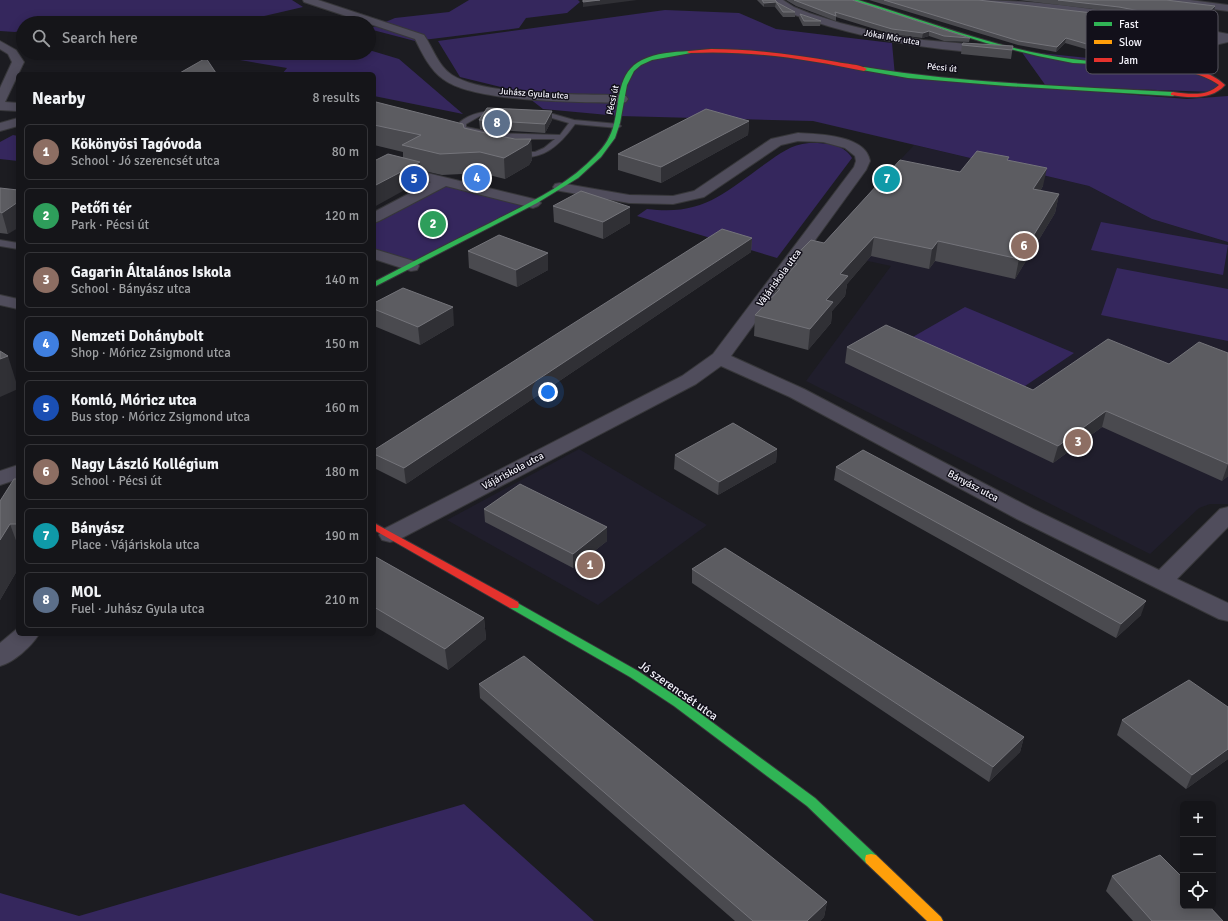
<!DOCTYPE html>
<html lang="en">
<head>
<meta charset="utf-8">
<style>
  :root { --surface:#151519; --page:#1e1e22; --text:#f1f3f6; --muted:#9d9fa2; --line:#343438; --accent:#a8a8af }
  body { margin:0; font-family:Signika,sans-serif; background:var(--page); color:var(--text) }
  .controls { position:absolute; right:12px; bottom:12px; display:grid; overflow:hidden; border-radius:6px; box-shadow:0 2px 10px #0003 }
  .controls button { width:36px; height:36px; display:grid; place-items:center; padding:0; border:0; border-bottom:1px solid var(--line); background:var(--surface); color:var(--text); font:20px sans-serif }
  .you { position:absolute; left:548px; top:392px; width:14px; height:14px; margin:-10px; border:3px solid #fff; border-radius:50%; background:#1a73e8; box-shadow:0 0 0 6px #1a73e833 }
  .badge { display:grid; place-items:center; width:26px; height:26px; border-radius:50%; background:var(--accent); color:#fff; font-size:13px; font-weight:700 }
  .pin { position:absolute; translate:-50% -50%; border:2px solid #fff; box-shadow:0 1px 4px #0006 }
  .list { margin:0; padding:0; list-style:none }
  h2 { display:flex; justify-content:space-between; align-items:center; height:52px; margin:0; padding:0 16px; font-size:17px }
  h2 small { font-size:13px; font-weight:400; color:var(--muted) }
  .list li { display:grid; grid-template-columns:26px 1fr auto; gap:12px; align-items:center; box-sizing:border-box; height:56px; margin:0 8px 8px; padding:0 8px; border:1px solid var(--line); border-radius:6px }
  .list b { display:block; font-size:15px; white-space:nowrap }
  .list p { margin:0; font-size:13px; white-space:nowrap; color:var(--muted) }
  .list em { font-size:13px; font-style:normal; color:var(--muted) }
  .icon { flex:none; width:22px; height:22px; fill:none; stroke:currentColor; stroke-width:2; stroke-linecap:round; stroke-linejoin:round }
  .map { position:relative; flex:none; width:1228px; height:921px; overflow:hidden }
  .search { position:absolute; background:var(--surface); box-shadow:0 2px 10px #0003; left:16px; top:16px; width:360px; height:44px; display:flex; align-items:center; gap:10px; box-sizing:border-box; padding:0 14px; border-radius:22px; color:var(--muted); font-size:15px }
  .panel { position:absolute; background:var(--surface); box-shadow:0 2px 10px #0003; left:16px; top:72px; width:360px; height:564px; border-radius:6px }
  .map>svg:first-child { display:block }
  .built { fill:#201e2c }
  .green { fill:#35275d }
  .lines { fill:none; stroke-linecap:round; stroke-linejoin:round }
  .lane-casing { stroke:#37373a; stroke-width:2 }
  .street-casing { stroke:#37373a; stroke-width:2 }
  .fast-casing { stroke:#37373a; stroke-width:2 }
  .slow-casing { stroke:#37373a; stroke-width:2 }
  .jam-casing { stroke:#37373a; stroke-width:2 }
  .lane { fill:#504d5c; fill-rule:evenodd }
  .street { fill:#504d5c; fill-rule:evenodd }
  .fast { fill:#30b455; fill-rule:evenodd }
  .slow { fill:#ff9f0a; fill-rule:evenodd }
  .jam { fill:#e5322d; fill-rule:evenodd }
  .wall { fill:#4a4a4f }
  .shaded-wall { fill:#303035 }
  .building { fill:#5c5c61; stroke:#74747a }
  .labels { text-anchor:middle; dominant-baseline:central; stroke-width:3; stroke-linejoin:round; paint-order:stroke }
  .far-street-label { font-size:9px; fill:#f4f3fb; stroke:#12101a }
  .street-label { font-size:10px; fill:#f4f3fb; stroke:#12101a }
  .near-street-label { font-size:12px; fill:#f4f3fb; stroke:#12101a }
  .key { fill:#12101a; stroke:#56545e; stroke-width:1 }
  .key-label { font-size:11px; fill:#f4f3fb }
</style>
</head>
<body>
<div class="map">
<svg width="1228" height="921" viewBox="0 0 1228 921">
  <rect width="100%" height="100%" fill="#1c1c21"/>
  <path class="built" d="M914,145L1089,186L1152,219L1228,242V504H1210L1199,508L1150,554L806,381L891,266L817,250Z
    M579,449L707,525L598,605L447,520Z"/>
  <path class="green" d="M0,0H292L303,7L260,17L279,23H76C71,21 32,23 23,23V30L15,32L0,31Z
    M469,0H578L580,2L567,13L526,18L519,28L415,41L369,29L395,18L449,12Z
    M665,10L739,13L776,29L892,43L895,76L1187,99L1228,96V242L1152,219L1089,186L813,121L619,116L543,109L521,92L460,77L438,41Z
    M369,50L399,59L463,114L374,96V74H282L287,68L199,53H369Z
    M1021,51L1183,68L1220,82L1213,92L1046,86Z
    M13,135L18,136V161L0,159V142Z
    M809,143C824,143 843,143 852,158L777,258L637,216L647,209C702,216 723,194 765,164C781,153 790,145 809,143Z
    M444,181L533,203L411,266L374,254V218Z
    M1101,222L1228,245L1223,275L1091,250Z
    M1117,268L1228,289V341L1101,315Z
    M965,307L1074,353L1022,388L911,338Z
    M464,804L594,921H0V893L79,916Z"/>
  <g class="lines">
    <g class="lane-casing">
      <path id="lane" d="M498,111L501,113L500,114L480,116L466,124V127L495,133L560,135L569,123L552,118L535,116V114L537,113L553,114L574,120L618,124L621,126L618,128L575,124C560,145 542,162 514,156V152H535L544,148L555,139C535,139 474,140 460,128V122C471,113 484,111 498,111Z
        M0,240L18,243V249L0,246Z"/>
    </g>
    <g class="street-casing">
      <path id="street" d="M303,0H318L424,35C433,48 438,66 452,75C484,96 582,94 622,95L626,96L628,99L626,102L622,103C581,102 474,103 443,79C430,70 422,53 415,39L304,2Z
        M772,0H783L794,7L809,13L840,23L880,33L923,40L990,46L994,47L996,49L994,51C984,54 971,51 961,51C909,46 861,37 812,21C798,16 781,12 772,0Z
        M972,0C1028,0 1084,7 1139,17L1144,20L1139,23L1098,16L977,3Z
        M1160,0H1190L1228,5V11L1165,3Z
        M1170,23L1228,34V42L1168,56L1164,55L1162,53L1164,51L1217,38L1166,28L1165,26L1166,24Z
        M0,41L16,50L24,62L5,102L18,103V111L0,110V88L12,62L8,54L0,49Z
        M18,118V126L0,131V123Z
        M798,133C819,134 866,135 870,161L866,170L731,356L804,389L1033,509L1159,570L1220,509L1228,507V527L1177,579L1228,603V621L1219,619L1017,519L790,397L721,366L696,384L398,540L390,542L382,540L379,535L382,530L682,376L713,354L854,167L856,161L855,156L845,148L823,142L798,141L781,145L704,197L673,204L629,203L555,190L553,187L555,184L560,183L629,195L673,196L694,191L771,139Z
        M374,160L538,200L541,203L538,206L533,208L446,186L379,221L374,223V212L431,182L374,168Z
        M374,249L417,262L419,266L417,270L411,271L374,259Z
        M0,295L18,299V309L0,305Z
        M18,465V479L0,485V471Z
        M18,628V634H39C31,647 14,662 0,666V643Z"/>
    </g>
    <g class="fast-casing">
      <path id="fast" d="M851,0H858C927,21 1000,50 1072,59C1100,63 1129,62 1157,63L1160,65L1157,67L1073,63L1038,56L986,43Z
        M689,51L691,52V53L652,60L641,65L634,71L627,85L620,123L615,138L601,157L578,178L537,203L374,287V282C412,262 451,242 490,223C527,204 567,186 596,155C605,146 611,136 614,124C620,101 617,72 642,60C656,53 673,52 689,51Z
        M864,67C966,84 1070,86 1173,92L1176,94L1173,96L1007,86L908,78L862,70L861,69Z
        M514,601L638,671L682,700L815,798L876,855L877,859L876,863L871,864L866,863L807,806L674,706L630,677L510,608L509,605L510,602Z"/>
    </g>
    <g class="slow-casing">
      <path id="slow" d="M871,854L876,855L941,917L943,921H927L866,863L865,859L866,855Z"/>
    </g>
    <g class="jam-casing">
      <path id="jam" d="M711,49C754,49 795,55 837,62C846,64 859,64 867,69L864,71C806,59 749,50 689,53L687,52L689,51Z
        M1157,63C1180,66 1207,68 1225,85C1212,100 1189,98 1171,95V93L1173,92C1189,94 1207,97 1219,85C1199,71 1178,70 1155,66L1154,65Z
        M374,523L518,602L519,605L518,608H510L374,530Z"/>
    </g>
    <use href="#lane" class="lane"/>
    <use href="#street" class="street"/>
    <use href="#fast" class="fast"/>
    <use href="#slow" class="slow"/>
    <use href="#jam" class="jam"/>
  </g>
  <path class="wall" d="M757,0H775L778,3L795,12V17H783L775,7H764Z
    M786,0H852L970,38L969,42L944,41L929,36L922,38L891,34L836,17V21L796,6Z
    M869,0H978L1196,36L1160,52L1136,46L1110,56L1065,43L1056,52L1018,45Z
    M1018,0H1166L1215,6L1214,11L1196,26L1118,12Z
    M800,14L821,21L820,26H803L799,18Z
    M962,45L1013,46L1011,59L961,54Z
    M374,103L464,128L494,135L515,139H531L532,160L529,165L505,179L481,173L442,175L420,170L421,181L403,158V152L374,145Z
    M552,111V120L545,133L480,129L479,120Z
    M749,121L748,135L661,183L618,170V154Z
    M1009,161L1043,186L1040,191L1059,194L1055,213L1015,279L935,261L929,269L871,256L847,284L845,296L832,311L831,323L808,350L754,336L755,315L774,296V288L788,274L789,262L824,243L960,172Z
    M0,188L8,234L0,233Z
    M553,206L630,207V223L603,239L554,222Z
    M752,238L751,252L406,484L374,468V450Z
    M468,251L548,253V270L517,287L469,268Z
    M374,303L454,325L420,345L374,326Z
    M847,347L1033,390L1169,364L1228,353V476L1222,481L1102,427L1053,463L845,363Z
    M777,449L776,462L718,495L674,469L675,455Z
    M836,467L1141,615L1116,638L834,480Z
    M18,479V569L0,600V501Z
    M484,509L607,527V541L573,568L485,522Z
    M374,556L484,618L486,639L448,670L374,626Z
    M692,569L1024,737L1020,752L989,782L692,583Z
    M479,684L827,902L824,917L820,921H735L480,698Z
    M1228,707V759L1186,789L1117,735L1122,720Z
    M1112,876L1223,921H1133L1106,891Z"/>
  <path class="shaded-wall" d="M600,0H637L583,7V2Z
    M776,2L775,7H764V3Z
    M1215,6L1214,11L1196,26L1197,22Z
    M929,31V36L922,38L923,33Z
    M1198,31L1196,36L1160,52L1162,47Z
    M1066,38L1065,43L1056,52L1057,47Z
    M1138,41L1136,46L1110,56L1111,51Z
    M552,111V120L545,133V124Z
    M749,121L748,135L661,183V167Z
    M531,139L532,160L529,165L505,179L504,158Z
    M420,162L421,181L374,207V186Z
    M1047,168L1043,186L1029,208L1033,189Z
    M1059,194L1055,213L1015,279L1019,259Z
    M18,202V228L8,234L2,213Z
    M630,207V223L603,239V222Z
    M874,237L871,256L847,284L845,296L832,311L831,323L808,350L810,329L840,274Z
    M752,238L751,252L406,484L404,468Z
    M938,241L935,261L929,269L932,249Z
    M548,253V270L517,287L516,270Z
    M453,307L454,325L420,345L418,327Z
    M8,356L18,388V389L0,397V359Z
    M1106,411L1102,427L1053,463L1058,446Z
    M777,449L776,462L718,495L719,482Z
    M1228,464V476L1222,481Z
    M10,524L18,546V569L0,600V540Z
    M607,527V541L573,568V554Z
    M1146,601L1141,615L1116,638L1121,624Z
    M484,618L486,639L448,670L445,649Z
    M1024,737L1020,752L989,782L993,767Z
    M1228,749V759L1186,789L1192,775Z
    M827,902L824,917L820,921H807Z"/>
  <path class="building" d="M583,0H600L583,2Z
    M762,0H775L778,3L795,12H783L776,2L764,3Z
    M794,0H852L970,38L944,36L929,31L923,33L892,29L835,12L836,16Z
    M884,0H978L1119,16L1198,31L1162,47L1138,41L1111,51L1066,38L1057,47L1019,41Z
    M1058,0H1166L1215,6L1197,22L1119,7Z
    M800,14L821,21H804Z
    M963,43L1013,46L1012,50L962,45Z
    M206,58L216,73L214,74H178Z
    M376,102L463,124L464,128L494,135L515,139H531L528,144L504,158L480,152L440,154L402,145L421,135L374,125V103Z
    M487,108H490L552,111L545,124L479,120Z
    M706,109L749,121L661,167L618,154Z
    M977,151L1009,157L1007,160L1047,168L1033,189L1059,194L1019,259L938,241L932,249L874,237L840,274L848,276L826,300L833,302L810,329L755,315L780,289L774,288L797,264L789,262L811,240L824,243L900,160L960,172Z
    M388,154L420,162L374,186V161Z
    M0,188L18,190V202L2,213L0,212Z
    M581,191L630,207L603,222L553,206Z
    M722,229L752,238L404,468L374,454V450Z
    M499,235L548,253L516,270L468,251Z
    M403,288L453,307L418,327L374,309V303Z
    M886,325L1033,390L1108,339L1169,364L1199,342L1228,353V464L1106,411L1058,446L847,347Z
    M0,351L8,356L0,359Z
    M733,423L777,449L719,482L675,455Z
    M863,450L1146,601L1121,624L836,467Z
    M14,479H18V524H10L0,540V501Z
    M520,484L607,527L573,554L484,509Z
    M725,548L1024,737L993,767L692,569Z
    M374,556L484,618L445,649L374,607Z
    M524,656L827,902L807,921H753L479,684Z
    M1189,680L1228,707V749L1192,775L1122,720Z
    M1160,855L1183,878V906H1209L1223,921H1152L1112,876Z"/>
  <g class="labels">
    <g class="far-street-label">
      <text transform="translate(892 38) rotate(10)">Jókai Mór utca</text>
      <text transform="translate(942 68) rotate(6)">Pécsi út</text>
      <text transform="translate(534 94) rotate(4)">Juhász Gyula utca</text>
      <text transform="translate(613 100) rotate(-78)">Pécsi út</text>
    </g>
    <g class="street-label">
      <text transform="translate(779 278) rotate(-54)">Vájáriskola utca</text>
      <text transform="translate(513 471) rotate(-28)">Vájáriskola utca</text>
      <text transform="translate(973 486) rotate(28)">Bányász utca</text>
    </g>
    <g class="near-street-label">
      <text transform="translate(678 691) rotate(35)">Jó szerencsét utca</text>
    </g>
  </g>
  <rect x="1086" y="10" width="132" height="64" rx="6" class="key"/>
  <rect x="1094" y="22" width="18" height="4" fill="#30b455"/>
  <rect x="1094" y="40" width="18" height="4" fill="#ff9f0a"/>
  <rect x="1094" y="58" width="18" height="4" fill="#e5322d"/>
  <g class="key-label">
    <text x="1119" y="28">Fast</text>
    <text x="1119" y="46">Slow</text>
    <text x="1119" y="64">Jam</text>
  </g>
</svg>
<div class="controls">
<button>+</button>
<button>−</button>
<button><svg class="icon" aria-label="locate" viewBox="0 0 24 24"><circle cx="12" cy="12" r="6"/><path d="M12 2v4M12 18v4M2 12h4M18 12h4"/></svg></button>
</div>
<div class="you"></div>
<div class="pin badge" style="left:590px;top:565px;background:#8d6e63">1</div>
<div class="pin badge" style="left:433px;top:224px;background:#2e9e5b">2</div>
<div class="pin badge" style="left:1078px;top:442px;background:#8d6e63">3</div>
<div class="pin badge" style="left:477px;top:178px;background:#3f7fe0">4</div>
<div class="pin badge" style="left:414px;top:179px;background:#1a4fb4">5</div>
<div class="pin badge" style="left:1024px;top:246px;background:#8d6e63">6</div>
<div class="pin badge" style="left:887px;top:179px;background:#0f9aa8">7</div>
<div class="pin badge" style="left:497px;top:123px;background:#5c6f8a">8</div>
<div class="search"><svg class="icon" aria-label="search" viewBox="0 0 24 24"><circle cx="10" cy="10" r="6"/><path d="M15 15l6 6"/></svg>Search here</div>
<section class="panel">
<h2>Nearby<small>8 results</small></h2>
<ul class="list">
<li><span class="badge" style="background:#8d6e63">1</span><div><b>Kökönyösi Tagóvoda</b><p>School · Jó szerencsét utca</p></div><em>80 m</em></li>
<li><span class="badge" style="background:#2e9e5b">2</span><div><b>Petőfi tér</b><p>Park · Pécsi út</p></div><em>120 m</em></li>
<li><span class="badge" style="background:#8d6e63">3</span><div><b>Gagarin Általános Iskola</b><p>School · Bányász utca</p></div><em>140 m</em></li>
<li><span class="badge" style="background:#3f7fe0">4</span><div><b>Nemzeti Dohánybolt</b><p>Shop · Móricz Zsigmond utca</p></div><em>150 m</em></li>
<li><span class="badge" style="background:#1a4fb4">5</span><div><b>Komló, Móricz utca</b><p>Bus stop · Móricz Zsigmond utca</p></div><em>160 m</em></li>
<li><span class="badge" style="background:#8d6e63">6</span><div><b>Nagy László Kollégium</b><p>School · Pécsi út</p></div><em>180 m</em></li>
<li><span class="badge" style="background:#0f9aa8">7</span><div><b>Bányász</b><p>Place · Vájáriskola utca</p></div><em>190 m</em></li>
<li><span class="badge" style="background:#5c6f8a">8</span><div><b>MOL</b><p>Fuel · Juhász Gyula utca</p></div><em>210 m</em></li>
</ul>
</section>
</div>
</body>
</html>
